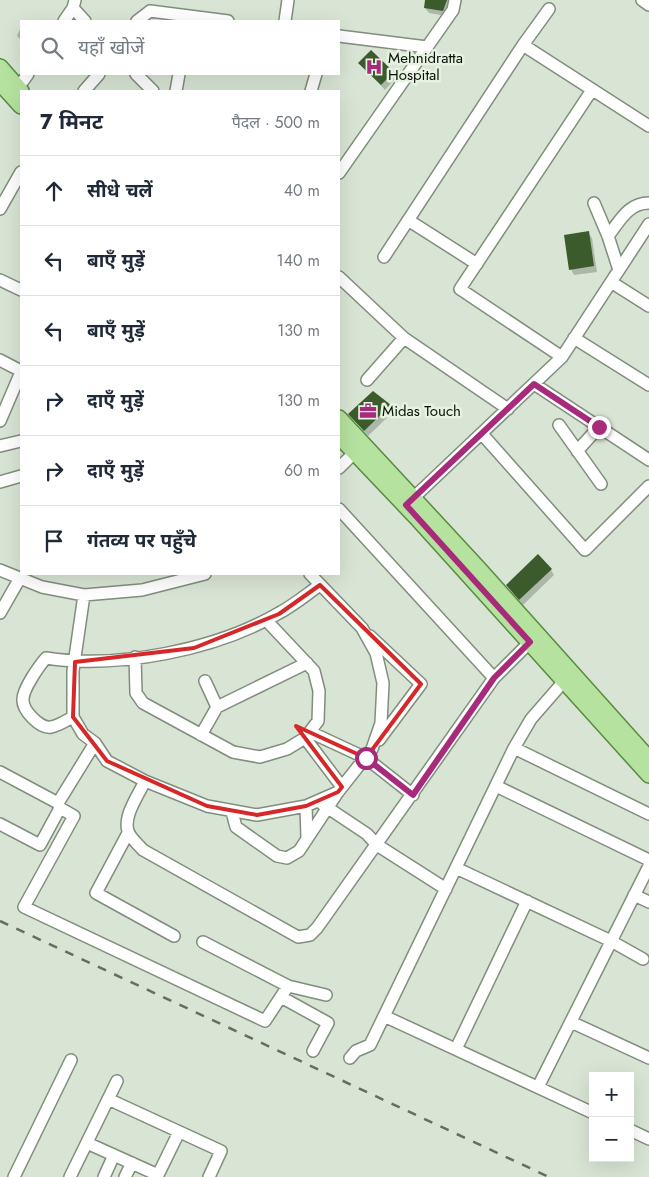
<!DOCTYPE html>
<html lang="hi">
<head>
<meta charset="utf-8">
<style>
  :root { --surface:#fff; --page:#f2f2f3; --text:#1f2937; --muted:#747a83; --line:#e0e1e3 }
  body { margin:0; font-family:Jost,"Noto Sans Devanagari",sans-serif; background:var(--page); color:var(--text) }
  .controls { position:absolute; right:15px; bottom:15px; display:grid; overflow:hidden; border-radius:0px; box-shadow:0 5px 20px #0002 }
  .controls button { width:45px; height:45px; display:grid; place-items:center; padding:0; border:0; border-bottom:1px solid var(--line); background:var(--surface); color:var(--text); font:25px sans-serif }
  .stop { position:absolute; width:15px; height:15px; margin:-11px; border:4px solid #a82a7a; border-radius:50%; background:#fff }
  .stop.end { background:#a82a7a; border-color:#fff; box-shadow:0 1px 5px #0008 }
  .list { margin:0; padding:0; list-style:none }
  h2 { display:flex; justify-content:space-between; align-items:center; height:65px; margin:0; padding:0 20px; font-size:21px }
  h2 small { font-size:16px; font-weight:400; color:var(--muted) }
  .list li { display:grid; grid-template-columns:32px 1fr auto; gap:15px; align-items:center; box-sizing:border-box; height:70px; padding:0 20px; border-top:1px solid var(--line) }
  .list b { display:block; font-size:19px; white-space:nowrap }
  .list em { font-size:16px; font-style:normal; color:var(--muted) }
  .icon { flex:none; width:28px; height:28px; fill:none; stroke:currentColor; stroke-width:2; stroke-linecap:round; stroke-linejoin:round }
  .map { position:relative; flex:none; width:649px; height:1177px; overflow:hidden }
  .search { position:absolute; background:var(--surface); box-shadow:0 5px 20px #0002; left:20px; top:20px; width:320px; height:55px; display:flex; align-items:center; gap:12px; box-sizing:border-box; padding:0 18px; border-radius:0px; color:var(--muted); font-size:19px }
  .panel { position:absolute; background:var(--surface); box-shadow:0 5px 20px #0002; left:20px; top:90px; width:320px; height:485px; border-radius:0px }
  .map>svg:first-child { display:block }
  .shadow { fill:#0003 }
  .building { fill:#3b5b2c }
  .lines { fill:none; stroke-linecap:round; stroke-linejoin:round }
  .minor-casing { stroke:#818d7d; stroke-width:14 }
  .major-casing { stroke:#598b40; stroke-width:18 }
  .minor { stroke:#fff; stroke-width:11 }
  .major { stroke:#b5e29f; stroke-width:15 }
  .rail { stroke:#656c61; stroke-width:2.5; stroke-dasharray:9 9; stroke-linecap:butt }
  .route { stroke:#a82a7a; stroke-width:6 }
  .marked { fill:none; stroke:#d62828; stroke-width:4; stroke-linejoin:round }
  .labels { text-anchor:middle; dominant-baseline:central; stroke-width:5; stroke-linejoin:round; paint-order:stroke }
  .poi-label { font-size:15px; fill:#090d07; stroke:#e6f3e1; text-anchor:start }
</style>
</head>
<body>
<div class="map">
<svg width="649" height="1177" viewBox="0 0 649 1177">
  <rect width="100%" height="100%" fill="#d9e5d4"/>
  <path class="shadow" d="M427,0H451L446,16L429,13L425,8Z
    M21,27V40L17,36Z
    M360,63L393,72L396,78L385,90Z
    M588,233L592,238L597,272L574,275L571,269Z
    M373,392L393,412L368,436L349,414Z
    M551,570L554,575L523,605L507,585Z"/>
  <path class="building" d="M425,0H447L443,11L424,8Z
    M371,50L394,72L381,85L358,63Z
    M589,231L594,266L569,270L564,235Z
    M373,391L391,405L364,431L348,414Z
    M538,554L552,569L519,600L506,585Z"/>
  <g class="lines">
    <g class="minor-casing">
      <path id="minor" d="M642,0L649,5
        M73,8L85,21
        M64,21L73,8L75,0
        M137,21L150,11L228,21
        M285,21L288,0
        M339,36L427,47
        M523,45L649,126
        M136,74L153,91
        M23,81L28,74
        M84,91L99,74
        M176,91L179,74
        M311,91L316,74
        M339,173L453,10L455,0
        M594,203L608,236
        M0,209L21,172
        M408,220L477,264
        M384,257L523,45L549,9
        M619,270L608,236C620,221 628,203 649,203
        M339,277L404,338L508,409
        M0,280L21,290
        M611,282L649,306
        M574,338L649,385
        M562,357L460,289L592,90
        M0,360L21,371
        M367,380L404,338
        M534,384L649,460
        M0,421L21,372
        M559,425L601,484
        M482,434L585,550L649,486
        M0,446L21,441
        M577,451L599,427
        M339,468L359,448
        M0,482L21,476
        M409,502L562,357L649,224
        M339,509L494,678
        M0,570L42,587L84,595L142,590L205,574
        M84,595L73,671V717L83,734L95,743L107,761L145,781L207,806L257,815L306,806L338,792L372,749L381,723L383,683L376,653L362,628L310,574
        M0,613L20,578
        M370,636L421,684L379,740
        M135,657L136,693L143,703L233,752L260,757L287,749L305,738L318,721L319,691L314,671L266,620
        M205,681L217,707
        M73,717C67,720 58,726 51,727C40,729 22,710 23,699C23,689 39,666 46,658C118,669 216,650 279,613C294,605 307,594 320,585
        M310,732L366,758L413,795
        M201,735L217,707L307,663
        M305,738L342,787
        M514,748L649,814
        M0,772L58,803
        M145,781C139,794 123,816 128,831C130,838 138,844 143,850L298,937L310,935L317,928L494,678L530,642
        M496,786L649,860
        M322,804L367,834L377,845L446,889
        M306,806L307,838
        M60,808L74,816L24,907L265,1021L288,986
        M232,812L236,827L277,856L287,858L299,851L338,792
        M0,824L40,845L60,808L58,803L95,743
        M128,833L96,893L174,936
        M456,868L611,941L643,959
        M634,895L649,902
        M203,942L288,986L326,995
        M281,997L328,1023L313,1051
        M384,1016L593,1113
        M571,1022L649,1058
        M456,1049L527,901
        M350,1058L356,1051L370,1045L514,748L531,719L565,680
        M538,1087L649,866
        M108,1099L221,1151L209,1177
        M630,1130L649,1139
        M87,1143L158,1175
        M14,1177L71,1060
        M70,1177L117,1081
        M104,1177L114,1155
        M125,1177L132,1163
        M157,1177L179,1132"/>
    </g>
    <g class="major-casing">
      <path id="major" d="M0,67L21,91
        M2,85L21,106
        M339,418L479,569L649,759
        M339,436L416,517L649,775"/>
    </g>
    <use href="#minor" class="minor"/>
    <use href="#major" class="major"/>
    <path class="rail" d="M0,921L549,1177"/>
  </g>
  <g class="lines">
    <path class="route" d="M366,758L413,795L494,678L530,642L406,505L534,384L599,427"/>
  </g>
  <path class="marked" d="M320,585L421,684L366,758L296,726L342,787L338,792L306,806L257,815L207,806L107,761L73,717L75,662L194,648L279,614Z"/>
  <defs>
    <g id="hospital-bare" transform="scale(1.35)"><path d="M-5-5h3v3.5h4V-5h3V5h-3V1.5h-4V5h-3Z" fill="#a82a7a" stroke="#e6f3e1" stroke-width="2.5" paint-order="stroke"/></g>
    <g id="office-bare" transform="scale(1.35)"><path d="M-6-3h4V-5.5h4V-3h4V5H-6ZM-1-4.5V-3h2v-1.5ZM-6 0V1H6V0Z" fill="#a82a7a" stroke="#e6f3e1" stroke-width="2.5" paint-order="stroke"/></g>
  </defs>
  <g fill-rule="evenodd">
    <use href="#hospital-bare" x="374" y="67"/>
    <use href="#office-bare" x="368" y="411"/>
  </g>
  <g class="labels">
    <g class="poi-label">
      <text x="388" y="58">Mehnidratta<tspan x="388" dy="17">Hospital</tspan></text>
      <text x="382" y="411">Midas Touch</text>
    </g>
  </g>
</svg>
<div class="controls">
<button>+</button>
<button>−</button>
</div>
<div class="stop" style="left:366px;top:758px"></div>
<div class="stop end" style="left:599px;top:427px"></div>
<div class="search"><svg class="icon" aria-label="search" viewBox="0 0 24 24"><circle cx="10" cy="10" r="6"/><path d="M15 15l6 6"/></svg>यहाँ खोजें</div>
<section class="panel">
<h2>7 मिनट<small>पैदल · 500 m</small></h2>
<ul class="list">
<li><svg class="icon" aria-label="ahead" viewBox="0 0 24 24"><path d="M12 20V5M6 11l6-6 6 6"/></svg><div><b>सीधे चलें</b></div><em>40 m</em></li>
<li><svg class="icon" aria-label="left" viewBox="0 0 24 24"><path d="M17 20v-9H6M10 6l-5 5 5 5"/></svg><div><b>बाएँ मुड़ें</b></div><em>140 m</em></li>
<li><svg class="icon" aria-label="left" viewBox="0 0 24 24"><path d="M17 20v-9H6M10 6l-5 5 5 5"/></svg><div><b>बाएँ मुड़ें</b></div><em>130 m</em></li>
<li><svg class="icon" aria-label="right" viewBox="0 0 24 24"><path d="M7 20v-9h11M14 6l5 5-5 5"/></svg><div><b>दाएँ मुड़ें</b></div><em>130 m</em></li>
<li><svg class="icon" aria-label="right" viewBox="0 0 24 24"><path d="M7 20v-9h11M14 6l5 5-5 5"/></svg><div><b>दाएँ मुड़ें</b></div><em>60 m</em></li>
<li><svg class="icon" aria-label="arrive" viewBox="0 0 24 24"><path d="M6 21V4h12l-3 4 3 4H6"/></svg><div><b>गंतव्य पर पहुँचे</b></div></li>
</ul>
</section>
</div>
</body>
</html>
